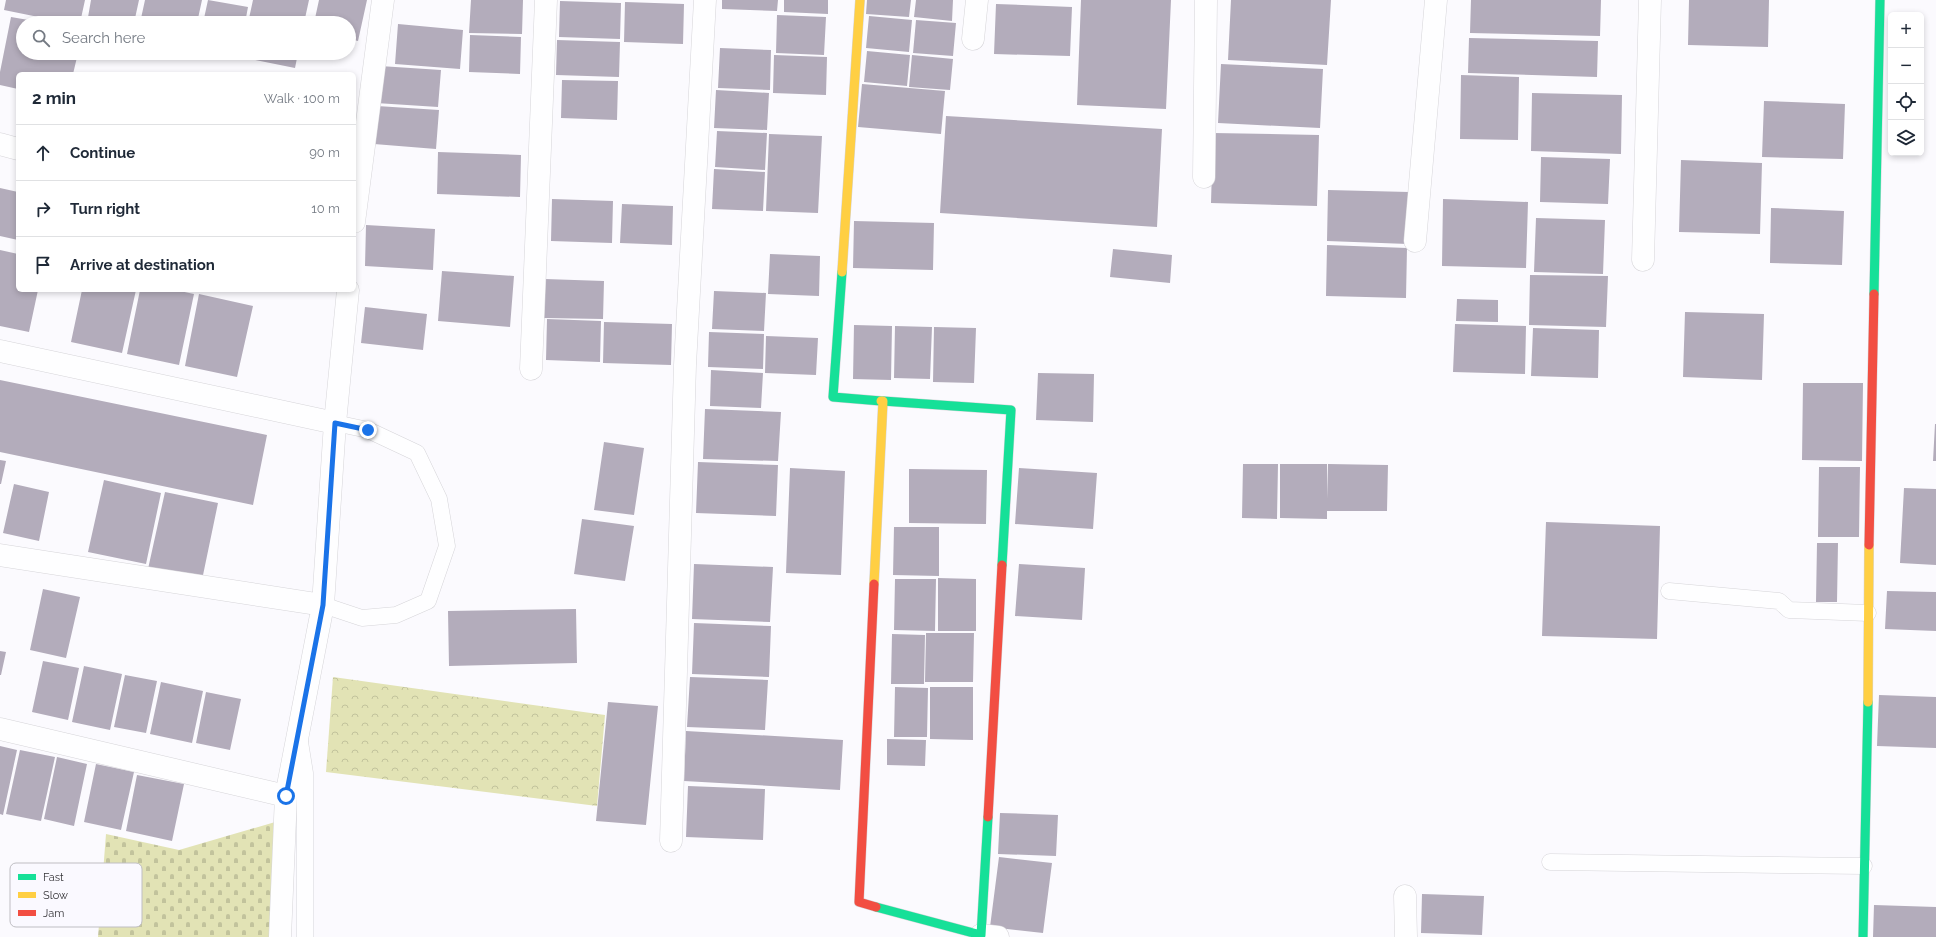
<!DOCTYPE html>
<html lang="en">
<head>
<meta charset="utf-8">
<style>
  :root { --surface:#fff; --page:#f6f6f7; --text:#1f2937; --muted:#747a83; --line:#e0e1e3 }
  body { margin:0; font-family:Raleway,sans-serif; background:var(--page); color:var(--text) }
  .controls { position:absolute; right:12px; top:12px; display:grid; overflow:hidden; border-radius:6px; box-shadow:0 2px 6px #0003 }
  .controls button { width:36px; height:36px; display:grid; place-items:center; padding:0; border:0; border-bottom:1px solid var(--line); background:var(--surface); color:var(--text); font:20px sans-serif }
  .stop { position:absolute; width:12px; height:12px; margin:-9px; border:3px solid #1a73e8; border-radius:50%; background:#fff }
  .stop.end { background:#1a73e8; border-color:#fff; box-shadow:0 1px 4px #0008 }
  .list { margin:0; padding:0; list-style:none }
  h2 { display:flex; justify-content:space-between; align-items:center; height:52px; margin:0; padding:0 16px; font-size:17px }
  h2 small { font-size:13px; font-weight:400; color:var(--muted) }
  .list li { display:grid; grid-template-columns:26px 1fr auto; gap:12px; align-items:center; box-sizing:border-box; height:56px; padding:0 16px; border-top:1px solid var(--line) }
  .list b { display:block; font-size:15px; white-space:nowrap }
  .list em { font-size:13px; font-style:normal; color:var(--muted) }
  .icon { flex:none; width:22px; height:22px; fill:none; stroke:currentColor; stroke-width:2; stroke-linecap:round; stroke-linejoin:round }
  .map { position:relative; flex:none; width:1936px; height:937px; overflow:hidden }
  .search { position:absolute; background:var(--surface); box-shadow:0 2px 6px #0003; left:16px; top:16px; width:340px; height:44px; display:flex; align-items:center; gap:10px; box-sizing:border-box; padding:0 14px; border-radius:22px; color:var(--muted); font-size:15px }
  .panel { position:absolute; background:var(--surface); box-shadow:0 2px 6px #0003; left:16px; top:72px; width:340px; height:220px; border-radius:6px }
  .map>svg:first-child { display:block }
  .forest { fill:url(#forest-crowns) }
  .cemetery { fill:url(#cemetery-stones) }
  .building { fill:#b3acbb }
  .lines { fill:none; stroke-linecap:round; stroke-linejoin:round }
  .lane-casing { stroke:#d6d5d9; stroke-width:17 }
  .street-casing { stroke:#d6d5d9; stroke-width:23 }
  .fast-casing { stroke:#d6d5d9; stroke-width:10 }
  .slow-casing { stroke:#d6d5d9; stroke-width:10 }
  .jam-casing { stroke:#d6d5d9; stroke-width:10 }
  .lane { stroke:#fefeff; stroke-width:16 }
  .street { stroke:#fefeff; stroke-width:22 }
  .fast { stroke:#16e098; stroke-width:9 }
  .slow { stroke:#ffcf43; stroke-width:9 }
  .jam { stroke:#f24e42; stroke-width:9 }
  .route { stroke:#1a73e8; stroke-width:5 }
  .key { fill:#faf9ff; stroke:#bfbec3; stroke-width:1 }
  .key-label { font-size:11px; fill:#353438 }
</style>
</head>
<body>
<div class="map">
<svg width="1936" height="937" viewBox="0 0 1936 937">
  <defs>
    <pattern id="forest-crowns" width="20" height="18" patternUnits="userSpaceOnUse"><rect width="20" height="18" fill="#e2e3b5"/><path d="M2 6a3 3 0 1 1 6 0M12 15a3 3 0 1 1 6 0" fill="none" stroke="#c2c39c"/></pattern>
    <pattern id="cemetery-stones" width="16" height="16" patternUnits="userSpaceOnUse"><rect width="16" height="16" fill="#e2e3b5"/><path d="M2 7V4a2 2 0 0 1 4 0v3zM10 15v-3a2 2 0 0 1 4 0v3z" fill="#c2c39c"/></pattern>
  </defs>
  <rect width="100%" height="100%" fill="#fbfafe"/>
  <path class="forest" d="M333,677L605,715L597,806L326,772Z"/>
  <path class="cemetery" d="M282,820L274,937H98L106,834L179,850Z"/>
  <path class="building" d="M6,0H85L80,23H68L4,10Z
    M91,0H139L134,23H87Z
    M145,0H202L197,23H140Z
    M208,0L248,7L245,23H203Z
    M253,0H309L304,23H248Z
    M319,0H367L358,41L349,39V23H314Z
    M471,0H523L522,34L469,33Z
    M722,0H778L777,11L722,9Z
    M784,0H828V14L784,12Z
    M867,0H911L909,17L866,14Z
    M916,0H953L952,21L914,17Z
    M1081,0H1171L1166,109L1077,105Z
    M1231,0H1331L1327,65L1228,60Z
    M1471,0H1601L1600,36L1470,33Z
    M1689,0H1769L1768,47L1688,45Z
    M560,1L621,3L620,39L559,37Z
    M625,2L684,4L683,44L624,42Z
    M996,4L1072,7L1070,56L994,54Z
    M777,15L826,17L824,55L776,53Z
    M869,16L912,20L909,52L866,48Z
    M11,17L40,22L23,23V53H78L73,74H18V89L0,85V72Z
    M916,20L956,23L953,56L913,53Z
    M398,24L463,30L460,69L395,64Z
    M470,35L521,37L520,74L469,72Z
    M1469,38L1598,41L1597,77L1468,73Z
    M557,40L620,42L619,77L556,75Z
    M720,48L771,50L770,90L718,88Z
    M867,51L910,55L907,86L864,82Z
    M242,53H298L295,68L241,57Z
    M774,55L827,57L826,95L773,93Z
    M912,55L953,59L950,90L909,87Z
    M1221,64L1323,69L1320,128L1218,123Z
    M380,66L441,70L438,107L376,103Z
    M1461,75L1519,77L1518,140L1460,139Z
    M562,80L618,81L617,120L561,118Z
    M862,84L945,91L941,134L858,127Z
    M716,90L769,93L767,130L714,128Z
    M1532,93L1622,95L1621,154L1531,151Z
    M1764,101L1845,104L1843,159L1762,157Z
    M377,106L439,110L436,149L374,144Z
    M946,116L1162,129L1157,227L940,213Z
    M717,131L767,133L765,170L715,167Z
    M1213,133L1319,135L1317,206L1211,203Z
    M769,134L822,136L818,213L766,211Z
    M438,152L521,155L520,197L437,194Z
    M1541,157L1610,159L1608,204L1540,202Z
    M1681,160L1762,163L1760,234L1679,232Z
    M714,169L765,172L763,211L712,209Z
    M0,188L18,192V240L0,236Z
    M1328,190L1409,192L1408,244L1327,241Z
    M552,199L613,201L612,243L551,241Z
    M1443,199L1528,202L1526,268L1442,266Z
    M622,204L673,206L672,245L620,243Z
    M1771,208L1844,211L1842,265L1770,263Z
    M1536,218L1605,220L1603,274L1534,272Z
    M854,221L934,223L933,270L853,268Z
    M366,225L435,229L433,270L365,266Z
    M1327,245L1407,248L1406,298L1326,296Z
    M1113,249L1172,255L1170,283L1110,277Z
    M0,250L18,254V290H38L29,332L0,326Z
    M770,254L820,256L819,296L768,294Z
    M442,271L514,276L510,327L438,321Z
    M1530,275L1608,276L1606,327L1529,325Z
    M545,279L604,281L603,319L544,318Z
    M82,290H136L122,353L71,342Z
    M140,290H175L194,294L179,365L127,354Z
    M714,291L766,293L764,331L712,329Z
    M199,294L253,306L237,377L185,366Z
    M1457,299L1498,300V322L1456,321Z
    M365,307L427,314L423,350L361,343Z
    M1685,312L1764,314L1762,380L1683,377Z
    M547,319L601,321L600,362L546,360Z
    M604,322L672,324L671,365L603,363Z
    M1455,324L1526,326L1525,374L1453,372Z
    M854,325L892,326L891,380L853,379Z
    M895,326L932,327L930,379L894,378Z
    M934,327L976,328L974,383L933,382Z
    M1533,328L1599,330L1598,378L1531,376Z
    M709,332L764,334L763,369L708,367Z
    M766,336L818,338L816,375L765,373Z
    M711,370L763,373L761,408L710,406Z
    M1038,373L1094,374L1093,422L1036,420Z
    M0,380L267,435L253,505L0,452Z
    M1803,383H1863L1862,461L1802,460Z
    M705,409L781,412L778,461L703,459Z
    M1935,424H1936V461H1933Z
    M604,442L644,448L634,515L594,510Z
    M0,460L6,461L1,484H0Z
    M698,462L778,465L776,516L696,513Z
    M1243,464H1278L1277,519L1242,518Z
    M1280,464H1327V499L1328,464L1388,465L1387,511H1327V519L1280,518Z
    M1819,467H1860L1859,537H1818Z
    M790,468L845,471L841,575L786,573Z
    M1019,468L1097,473L1093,529L1015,524Z
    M909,469L987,470L986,524L909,523Z
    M104,480L161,493L146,564L88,552Z
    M14,484L49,492L39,541L3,533Z
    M1904,488L1936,489V565L1900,563Z
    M165,492L218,503L202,580L148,569Z
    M582,519L634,526L625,581L574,574Z
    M1546,522L1660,526L1657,639L1542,636Z
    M894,527H939V576L893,575Z
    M1817,543H1838L1837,602H1816Z
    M694,564L773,567L770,622L692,619Z
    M1019,564L1085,568L1082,620L1015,616Z
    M938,578L976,579V631H938Z
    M895,579H936L935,631L894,630Z
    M43,589L80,597L66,658L30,650Z
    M1887,591L1936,592V631L1885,629Z
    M576,609L577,663L449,666L448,611Z
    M694,623L771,626L769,677L692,674Z
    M926,633H974L973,682H925Z
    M892,634L925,635L924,684H891Z
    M0,651L6,652L1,675H0Z
    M43,661L79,668L68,720L32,712Z
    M84,666L122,674L110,730L72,722Z
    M125,675L157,681L146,733L114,727Z
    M690,677L768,680L765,730L687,727Z
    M161,682L203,691L192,743L150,734Z
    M895,687L928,688L927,737H894Z
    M930,687H973V740L930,739Z
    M206,692L241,699L230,750L196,743Z
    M1879,695L1936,697V748L1877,746Z
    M608,702L658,706L646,825L596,821Z
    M686,731L843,740L840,790L684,781Z
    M887,739L926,740L925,766L887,765Z
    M0,746L17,750L3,815L0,814Z
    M20,750L55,757L41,821L6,814Z
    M57,757L87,764L74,826L44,819Z
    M96,764L134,772L121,830L84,822Z
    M137,775L184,784L172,841L126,831Z
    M688,786L765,789L763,840L686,837Z
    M1000,813L1058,815L1056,856L998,854Z
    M999,857L1052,863L1043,933L990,927Z
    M1422,894L1484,896L1482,935L1421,933Z
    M1874,905L1936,907V937H1873Z"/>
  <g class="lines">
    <g class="lane-casing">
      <path id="lane" d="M1669,591L1779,601L1789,610L1868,613
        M323,605L362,618L396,615L428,601L447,546L439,499L417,453L368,430L335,423
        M300,742L305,773V937
        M1550,862L1864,866"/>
    </g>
    <g class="street-casing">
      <path id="street" d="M973,39L977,0
        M0,144L18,149
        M1204,177L1206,0
        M354,222L383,0
        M1415,241L1436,0
        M1643,260L1650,0
        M0,351L335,423
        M531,369L546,0
        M0,555L323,605
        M0,729L286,796
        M671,841L685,365L705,0
        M1405,896L1406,937
        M981,935L998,937
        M280,937L286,796L323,605L335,423L348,290"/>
    </g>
    <g class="fast-casing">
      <path id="fast" d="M842,272L833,397L881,401
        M1874,294L1880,0
        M883,401L1011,410L1002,565
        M876,907L981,935L988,817
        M1863,937L1868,702"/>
    </g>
    <g class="slow-casing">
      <path id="slow" d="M842,272L860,0
        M874,584L883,401H881
        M1868,702L1869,545"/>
    </g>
    <g class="jam-casing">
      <path id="jam" d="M1869,545L1874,294
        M874,584L859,902L876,907
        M988,817L1002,565"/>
    </g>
    <use href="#lane" class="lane"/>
    <use href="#street" class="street"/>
    <use href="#fast" class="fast"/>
    <use href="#slow" class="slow"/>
    <use href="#jam" class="jam"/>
  </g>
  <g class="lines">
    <path class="route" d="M286,796L323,605L335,423L368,430"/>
  </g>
  <rect x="10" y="863" width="132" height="64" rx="6" class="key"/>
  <rect x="18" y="874" width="18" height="6" fill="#16e098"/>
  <rect x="18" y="892" width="18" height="6" fill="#ffcf43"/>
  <rect x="18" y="910" width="18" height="6" fill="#f24e42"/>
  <g class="key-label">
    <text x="43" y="881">Fast</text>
    <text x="43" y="899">Slow</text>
    <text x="43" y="917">Jam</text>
  </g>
</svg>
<div class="controls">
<button>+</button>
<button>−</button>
<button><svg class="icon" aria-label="locate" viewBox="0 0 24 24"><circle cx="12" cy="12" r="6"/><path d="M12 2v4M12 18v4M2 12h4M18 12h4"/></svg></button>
<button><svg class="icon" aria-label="layers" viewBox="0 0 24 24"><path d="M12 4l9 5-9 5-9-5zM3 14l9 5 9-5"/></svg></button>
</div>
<div class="stop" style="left:286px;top:796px"></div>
<div class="stop end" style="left:368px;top:430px"></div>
<div class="search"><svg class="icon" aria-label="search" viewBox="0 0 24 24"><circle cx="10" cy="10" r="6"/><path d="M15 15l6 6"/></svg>Search here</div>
<section class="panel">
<h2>2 min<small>Walk · 100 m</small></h2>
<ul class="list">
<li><svg class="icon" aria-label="ahead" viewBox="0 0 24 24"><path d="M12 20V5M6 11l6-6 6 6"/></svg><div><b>Continue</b></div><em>90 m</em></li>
<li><svg class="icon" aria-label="right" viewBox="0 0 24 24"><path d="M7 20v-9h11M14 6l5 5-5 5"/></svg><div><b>Turn right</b></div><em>10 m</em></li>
<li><svg class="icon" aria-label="arrive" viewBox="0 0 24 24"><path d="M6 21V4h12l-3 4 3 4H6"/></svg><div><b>Arrive at destination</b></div></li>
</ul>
</section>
</div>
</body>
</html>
